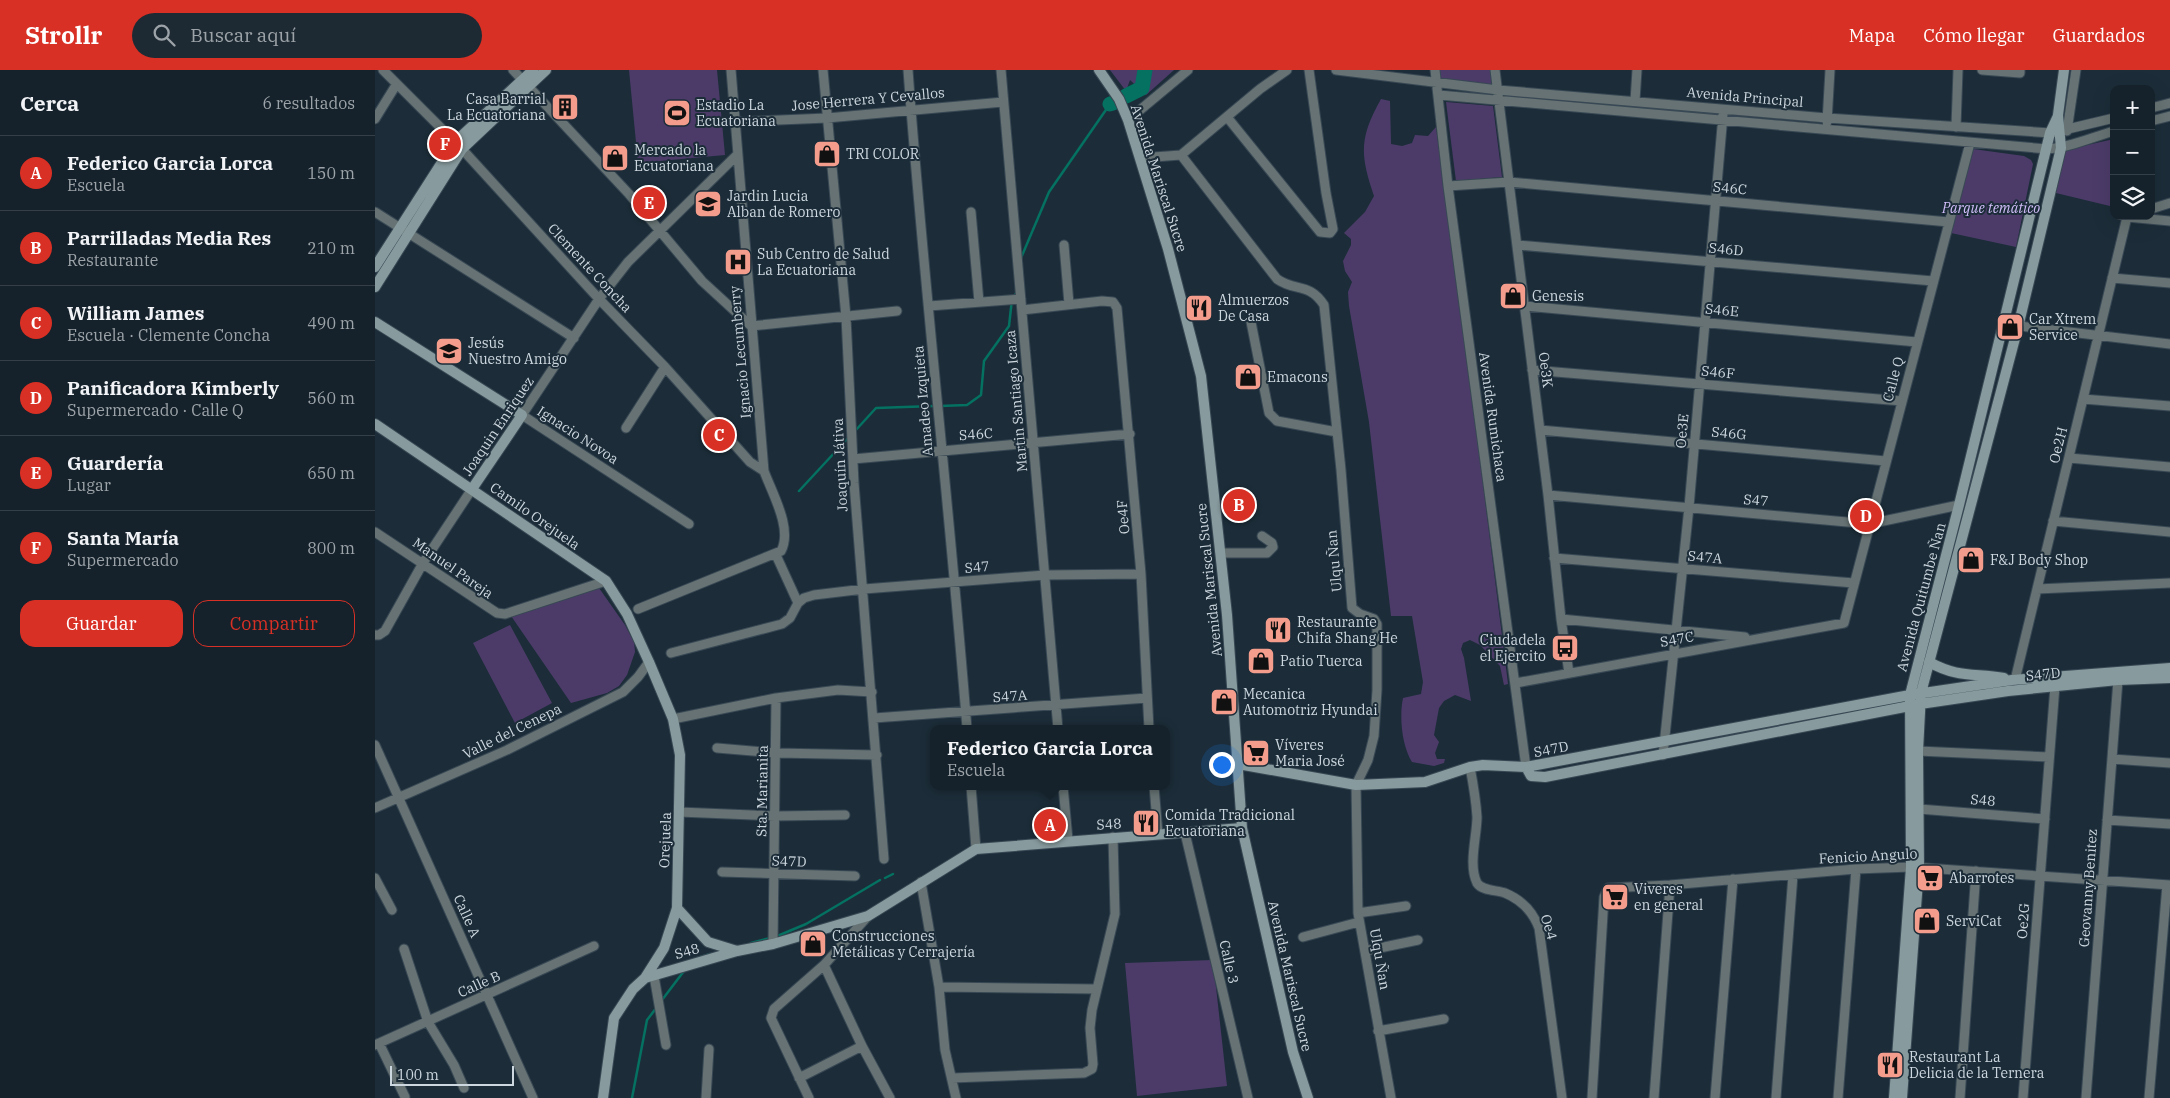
<!DOCTYPE html>
<html lang="es">
<head>
<meta charset="utf-8">
<style>
  :root { --surface:#15222b; --page:#1e2a33; --text:#f1f3f6; --muted:#9da4a9; --line:#343f47; --accent:#d93025 }
  body { margin:0; font-family:"IBM Plex Serif",serif; background:var(--page); color:var(--text) }
  .controls { position:absolute; right:15px; top:15px; display:grid; overflow:hidden; border-radius:10px; box-shadow:0 5px 20px #0002 }
  .controls button { width:45px; height:45px; display:grid; place-items:center; padding:0; border:0; border-bottom:1px solid var(--line); background:var(--surface); color:var(--text); font:25px sans-serif }
  .scale { position:absolute; left:15px; bottom:12px; width:124px; box-sizing:border-box; padding-left:5px; border:2px solid #cdd7df; border-top:0; font-size:14px; line-height:18px; white-space:nowrap; color:#cdd7df; -webkit-text-stroke:4px #1c2d39; paint-order:stroke }
  .you { position:absolute; left:846px; top:694px; width:18px; height:18px; margin:-12px; border:4px solid #fff; border-radius:50%; background:#1a73e8; box-shadow:0 0 0 8px #1a73e833 }
  .badge { display:grid; place-items:center; width:32px; height:32px; border-radius:50%; background:var(--accent); color:#fff; font-size:16px; font-weight:700 }
  .pin { position:absolute; translate:-50% -50%; border:2px solid #fff; box-shadow:0 1px 5px #0006 }
  .popup { position:absolute; left:555px; top:655px; width:240px; height:65px; box-sizing:border-box; display:grid; place-content:center; border-radius:10px; background:var(--surface); filter:drop-shadow(0 1px 4px #0005); font-size:16px; white-space:nowrap; color:var(--muted) }
  .popup b { font-size:19px; color:var(--text) }
  .popup::after { content:''; position:absolute; left:50%; top:100%; margin-left:-10px; border:10px solid transparent; border-top-color:var(--surface) }
  .list { margin:0; padding:0; list-style:none }
  h2 { display:flex; justify-content:space-between; align-items:center; height:65px; margin:0; padding:0 20px; font-size:21px }
  h2 small { font-size:16px; font-weight:400; color:var(--muted) }
  .list li { display:grid; grid-template-columns:32px 1fr auto; gap:15px; align-items:center; box-sizing:border-box; height:75px; padding:0 20px; border-top:1px solid var(--line) }
  .list b { display:block; font-size:19px; white-space:nowrap }
  .list p { margin:0; font-size:16px; white-space:nowrap; color:var(--muted) }
  .list em { font-size:16px; font-style:normal; color:var(--muted) }
  .actions { display:flex; gap:10px; padding:15px 20px }
  .actions a { flex:1; padding:11px 0; border:1px solid var(--accent); border-radius:15px; text-align:center; font-size:18px; color:var(--accent) }
  .actions .main { background:var(--accent); color:#fff }
  .icon { flex:none; width:28px; height:28px; fill:none; stroke:currentColor; stroke-width:2; stroke-linecap:round; stroke-linejoin:round }
  .map { position:relative; flex:none; width:1795px; height:1028px; overflow:hidden }
  header { display:flex; align-items:center; gap:30px; box-sizing:border-box; height:70px; padding:0 25px; background:var(--accent); color:#fff }
  header strong { font-size:24px }
  nav { display:flex; gap:28px; margin-inline-start:auto; font-size:18px }
  .search { width:350px; height:45px; background:var(--page); display:flex; align-items:center; gap:12px; box-sizing:border-box; padding:0 18px; border-radius:28px; color:var(--muted); font-size:19px }
  main { display:flex }
  aside { flex:1; background:var(--surface) }
  .map>svg:first-child { display:block }
  .green { fill:#4c3b69 }
  .lines { fill:none; stroke-linecap:round; stroke-linejoin:round }
  .stream { stroke:#047161; stroke-width:2.5 }
  .river { stroke:#047161; stroke-width:15 }
  .street-casing { stroke:#384854; stroke-width:11 }
  .secondary-casing { stroke:#384854; stroke-width:12 }
  .street { stroke:#667273; stroke-width:9 }
  .secondary { stroke:#879a9d; stroke-width:10 }
  .labels { text-anchor:middle; dominant-baseline:central; stroke-width:4; stroke-linejoin:round; paint-order:stroke }
  .street-label { font-size:14px; fill:#cdd7df; stroke:#1c2d39 }
  .poi-label { font-size:14px; fill:#cdd7df; stroke:#1c2d39; text-anchor:start }
  .park-label { font-size:14px; font-style:italic; fill:#d1bdf9; stroke:#1c2d39 }
</style>
</head>
<body>
<header>
<strong>Strollr</strong>
<div class="search"><svg class="icon" aria-label="search" viewBox="0 0 24 24"><circle cx="10" cy="10" r="6"/><path d="M15 15l6 6"/></svg>Buscar aquí</div>
<nav><a>Mapa</a><a>Cómo llegar</a><a>Guardados</a></nav>
</header>
<main>
<aside>
<h2>Cerca<small>6 resultados</small></h2>
<ul class="list">
<li><span class="badge">A</span><div><b>Federico Garcia Lorca</b><p>Escuela</p></div><em>150 m</em></li>
<li><span class="badge">B</span><div><b>Parrilladas Media Res</b><p>Restaurante</p></div><em>210 m</em></li>
<li><span class="badge">C</span><div><b>William James</b><p>Escuela · Clemente Concha</p></div><em>490 m</em></li>
<li><span class="badge">D</span><div><b>Panificadora Kimberly</b><p>Supermercado · Calle Q</p></div><em>560 m</em></li>
<li><span class="badge">E</span><div><b>Guardería</b><p>Lugar</p></div><em>650 m</em></li>
<li><span class="badge">F</span><div><b>Santa María</b><p>Supermercado</p></div><em>800 m</em></li>
</ul>
<div class="actions"><a class="main">Guardar</a><a>Compartir</a></div>
</aside>
<div class="map">
<svg width="1795" height="1028" viewBox="0 0 1795 1028">
  <rect width="100%" height="100%" fill="#1c2d39"/>
  <path class="green" d="M254,0H342L350,85L263,93Z
    M735,0H799L771,25L755,10L751,21Z
    M1060,0H1120L1123,20L1062,14Z
    M1006,29L1015,31L1016,74L1027,76L1037,73L1040,65L1053,66L1061,57L1098,334L1133,614L1129,615L1125,596L1105,575L1095,570L1088,573L1086,579L1089,588L1096,631L1080,625L1069,631L1064,638L1059,665L1064,672L1060,683L1062,689H1070L1069,693L1059,696L1037,692C1027,676 1024,647 1028,628L1046,624L1048,612L1037,546H1016L994,352L974,236L973,222L977,212L970,201L968,191L976,175V169L969,163L990,142L999,126C985,85 984,68 1006,29Z
    M1071,32L1118,36L1127,107L1081,111Z
    M1739,69V137L1681,123L1690,80Z
    M1598,79L1649,86L1656,90L1658,94L1641,177L1576,163Z
    M224,518L250,555L259,572L260,582L252,605L244,616L232,623L196,633L134,543Z
    M135,555L177,633L140,653L98,573Z
    M838,890L852,1016L762,1026L750,893Z"/>
  <g class="lines">
    <path class="stream" d="M646,188L674,122L735,34
      M565,336L592,335L606,325L609,291L634,256L637,229L642,222
      M480,361L501,338L559,336
      M424,421L474,367
      M510,808L518,804
      M400,867L431,854L505,810
      M376,873L395,868
      M317,890L335,884
      M287,930L309,901
      M257,1028L272,950L282,937"/>
    <path class="river" d="M751,26L767,18L770,0
      M735,34L738,33"/>
    <g class="street-casing">
      <path id="street" d="M8,0L87,79L224,229L290,297L375,392L389,401L356,0
        M138,0L254,124L327,211L376,256L522,241
        M448,0L471,247L479,413L509,789
        M533,0C549,220 575,439 592,659
        M626,0L683,659
        M961,0L1123,20L1452,48L1676,63L1739,48
        M1060,0L1073,116L1151,697
        M1120,0L1173,425L1186,549L1194,603
        M1607,0L1645,3V0
        M1064,25L1672,79C1693,78 1718,67 1739,61
        M1260,31L1262,0
        M1776,38L1795,33
        M852,47L945,162L955,163L958,159L951,123L934,0
        M0,49L21,15
        M753,50L813,0
        M1776,51L1795,46
        M360,52L452,48L628,32
        M1452,52L1455,0
        M1581,57L1583,0
        M1692,61L1701,0
        M806,85L902,209C920,222 934,212 949,235L966,400L977,538L985,544L999,549L1002,554V620L999,666L993,690L981,715L983,843L1016,1028
        M765,88L806,85L885,19L912,0
        M1073,116L1134,112L1574,152
        M1776,139L1795,133
        M0,142L199,268
        M596,142L604,232
        M1752,147L1795,151
        M689,175L694,234
        M1142,175L1558,211
        M1737,208L1795,213
        M554,236L646,229
        M1150,236L1542,272
        M647,240L727,231L738,232L742,238L766,504L774,659
        M876,252L894,343L902,351L962,362
        M1628,254L1795,274
        M1157,300L1527,331
        M1708,329L1795,336
        M251,358L290,297
        M1165,360L1511,391
        M1694,388L1795,397
        M478,389L755,364
        M1173,425L1494,454L1584,435
        M1678,451L1795,462
        M314,454L147,345L224,229L253,192L363,84
        M0,462L122,543L130,544L231,511
        M846,483H892L898,477L897,473L887,466
        M401,485L423,533
        M1179,488L1479,513
        M1662,519L1795,513
        M263,539L406,481C418,459 397,423 389,401
        M1186,549L1370,567
        M0,565H4L10,561L48,493L97,419
        M296,583L407,554L415,548L423,533L429,528L439,525L489,519L670,505L766,504
        M1640,610L1752,147
        M1141,613L1469,553L1595,73
        M499,648L772,628
        M298,649L401,628L463,620L497,622
        M0,675L158,1028
        M342,678L402,683L502,685
        M1543,681L1674,687
        M1288,685L1314,437L1348,45
        M1737,689L1795,693
        M1095,697C1098,713 1101,730 1102,747C1102,766 1093,795 1102,813C1107,821 1122,820 1130,823C1147,830 1158,842 1164,858L1187,1028
        M596,716L601,779
        M688,716L693,770
        M779,716L783,764
        M0,738L132,680L248,622L263,607L274,592
        M1544,739L1670,749
        M304,742L400,746L470,745
        M1732,750L1795,754
        M810,763L873,1028
        M347,802L480,806
        M0,808L17,840
        M546,812L564,917L570,980L581,1028
        M983,843L1031,836
        M928,867L984,852
        M398,874L401,628
        M29,879L53,952L79,995L89,1018
        M990,881L1043,870
        M449,895L487,976L515,1028
        M279,906L291,975
        M564,917L722,919
        M1003,961L1069,949
        M4,973L30,1027
        M0,975L219,876
        M424,1008L487,976
        M577,1008L709,1003L717,999L718,994L715,958L717,940L740,844L738,767
        M331,1028L334,979
        M434,1028L396,948L399,939L449,895L493,846
        M1217,1028L1229,827L1233,818L1295,815L1481,799L1536,797L1795,815
        M1279,1028L1295,815
        M1340,1028L1358,809
        M1401,1028L1418,805
        M1463,1028L1481,799
        M1585,1028L1601,801
        M1648,1028L1680,616
        M1711,1028L1743,610
        M1774,1028L1792,815"/>
    </g>
    <g class="secondary-casing">
      <path id="secondary" d="M724,0L744,29L753,50L793,179L826,306L852,545L867,758L918,982L933,1028
        M0,197L80,72L158,0
        M0,217L87,79L171,0
        M0,252L147,345L97,419
        M0,354L231,511L252,544L274,592L298,649L305,685L302,838L289,878L270,908L258,919L239,948L228,1028
        M1554,592C1583,608 1598,603 1629,608
        M863,694L981,715L1050,712L1095,697L1108,695L1151,697L1535,625L1637,610L1795,598
        M1151,697L1156,706L1170,707L1545,634L1633,621L1743,610L1795,608
        M302,838L333,872L362,881
        M270,908L362,881L398,874L493,846L601,779L867,758
        M1519,1028L1536,797L1535,625L1584,435L1675,63L1683,46
        M1527,1028L1544,797L1543,681L1546,623L1643,257L1686,78L1683,45L1689,0"/>
    </g>
    <use href="#street" class="street"/>
    <use href="#secondary" class="secondary"/>
  </g>
  <defs>
    <g id="building-square" transform="scale(1.4375)"><rect x="-9" y="-9" width="18" height="18" rx="4" fill="#f49d8d" stroke="#1c2d39"/><path d="M-4-6H4V6H1V3H-1V6H-4ZM-2.5-4.3h1.7v1.8h-1.7ZM.8-4.3h1.7v1.8H.8ZM-2.5-1h1.7V.8h-1.7ZM.8-1h1.7V.8H.8Z" fill="#111"/></g>
    <g id="stadium-square" transform="scale(1.4375)"><rect x="-9" y="-9" width="18" height="18" rx="4" fill="#f49d8d" stroke="#1c2d39"/><path d="M0-5a6.5 5 0 1 0 0 10a6.5 5 0 1 0 0-10ZM-3.5-1.8h7v3.6h-7Z" fill="#111"/></g>
    <g id="shop-square" transform="scale(1.4375)"><rect x="-9" y="-9" width="18" height="18" rx="4" fill="#f49d8d" stroke="#1c2d39"/><path d="M-5-2.5h2.3a2.7 3.5 0 0 1 5.4 0H5L5.5 6h-11ZM-1.5-2.5h3a1.5 2.3 0 0 0-3 0Z" fill="#111"/></g>
    <g id="school-square" transform="scale(1.4375)"><rect x="-9" y="-9" width="18" height="18" rx="4" fill="#f49d8d" stroke="#1c2d39"/><path d="M0-5L7-2L0 1L-7-2ZM-4 1L0 2.5L4 1V4Q0 6-4 4Z" fill="#111"/></g>
    <g id="hospital-square" transform="scale(1.4375)"><rect x="-9" y="-9" width="18" height="18" rx="4" fill="#f49d8d" stroke="#1c2d39"/><path d="M-5-5h3v3.5h4V-5h3V5h-3V1.5h-4V5h-3Z" fill="#111"/></g>
    <g id="restaurant-square" transform="scale(1.4375)"><rect x="-9" y="-9" width="18" height="18" rx="4" fill="#f49d8d" stroke="#1c2d39"/><path d="M-5-6h1v4h1v-4h1v4h1v-4h1v5L-1.5 .5V6h-2V.5L-5-1ZM5-6V6H3V1.5H1.5Q1.5-4 5-6Z" fill="#111"/></g>
    <g id="bus-square" transform="scale(1.4375)"><rect x="-9" y="-9" width="18" height="18" rx="4" fill="#f49d8d" stroke="#1c2d39"/><path d="M-5-6H5V4H4V6H2V4H-2V6H-4V4H-5ZM-3.5-4V0h7V-4ZM-3.5 1.2v1.5H-2V1.2ZM2 1.2v1.5H3.5V1.2Z" fill="#111"/></g>
    <g id="supermarket-square" transform="scale(1.4375)"><rect x="-9" y="-9" width="18" height="18" rx="4" fill="#f49d8d" stroke="#1c2d39"/><path d="M-6-5.5h2.5l.6 2H6L4.5 2H-2.5L-4.4-4H-6ZM-1.5 3.2a1.3 1.3 0 1 0 .1 0ZM3 3.2a1.3 1.3 0 1 0 .1 0Z" fill="#111"/></g>
  </defs>
  <g fill-rule="evenodd">
    <use href="#building-square" x="190" y="37"/>
    <use href="#stadium-square" x="302" y="43"/>
    <use href="#shop-square" x="452" y="84"/>
    <use href="#shop-square" x="240" y="88"/>
    <use href="#school-square" x="333" y="134"/>
    <use href="#hospital-square" x="363" y="192"/>
    <use href="#shop-square" x="1138" y="226"/>
    <use href="#restaurant-square" x="824" y="238"/>
    <use href="#shop-square" x="1635" y="257"/>
    <use href="#school-square" x="74" y="281"/>
    <use href="#shop-square" x="873" y="307"/>
    <use href="#shop-square" x="1596" y="490"/>
    <use href="#restaurant-square" x="903" y="560"/>
    <use href="#bus-square" x="1190" y="578"/>
    <use href="#shop-square" x="886" y="591"/>
    <use href="#shop-square" x="849" y="632"/>
    <use href="#supermarket-square" x="881" y="683"/>
    <use href="#restaurant-square" x="771" y="753"/>
    <use href="#supermarket-square" x="1555" y="808"/>
    <use href="#supermarket-square" x="1240" y="827"/>
    <use href="#shop-square" x="1552" y="851"/>
    <use href="#shop-square" x="438" y="874"/>
    <use href="#restaurant-square" x="1515" y="995"/>
  </g>
  <g class="labels">
    <g class="street-label">
      <text transform="translate(1370 27) rotate(5)">Avenida Principal</text>
      <text transform="translate(493 29) rotate(-5)">Jose Herrera Y Cevallos</text>
      <text transform="translate(784 108) rotate(72)">Avenida Mariscal Sucre</text>
      <text transform="translate(1355 118) rotate(5)">S46C</text>
      <text transform="translate(1351 179) rotate(5)">S46D</text>
      <text transform="translate(215 198) rotate(47)">Clemente Concha</text>
      <text transform="translate(1347 240) rotate(5)">S46E</text>
      <text transform="translate(365 282) rotate(-95)">Ignacio Lecumberry</text>
      <text transform="translate(1171 300) rotate(83)">Oe3K</text>
      <text transform="translate(1343 302) rotate(5)">S46F</text>
      <text transform="translate(1518 309) rotate(-75)">Calle Q</text>
      <text transform="translate(548 331) rotate(-95)">Amadeo Izquieta</text>
      <text transform="translate(641 331) rotate(-95)">Martin Santiago Icaza</text>
      <text transform="translate(1118 347) rotate(82)">Avenida Rumichaca</text>
      <text transform="translate(123 356) rotate(-56)">Joaquin Enriquez</text>
      <text transform="translate(1307 361) rotate(-85)">Oe3E</text>
      <text transform="translate(1354 363) rotate(5)">S46G</text>
      <text transform="translate(601 364) rotate(-4)">S46C</text>
      <text transform="translate(203 365) rotate(33)">Ignacio Novoa</text>
      <text transform="translate(1683 375) rotate(-76)">Oe2H</text>
      <text transform="translate(465 395) rotate(-93)">Joaquín Játiva</text>
      <text transform="translate(1381 430) rotate(5)">S47</text>
      <text transform="translate(160 446) rotate(35)">Camilo Orejuela</text>
      <text transform="translate(748 447) rotate(-95)">Oe4F</text>
      <text transform="translate(1330 487) rotate(5)">S47A</text>
      <text transform="translate(959 491) rotate(-95)">Ulqu Ñan</text>
      <text transform="translate(602 497) rotate(-5)">S47</text>
      <text transform="translate(78 498) rotate(35)">Manuel Pareja</text>
      <text transform="translate(834 510) rotate(-96)">Avenida Mariscal Sucre</text>
      <text transform="translate(1546 527) rotate(-75)">Avenida Quitumbe Ñan</text>
      <text transform="translate(1302 569) rotate(-10)">S47C</text>
      <text transform="translate(1668 604) rotate(-6)">S47D</text>
      <text transform="translate(635 626) rotate(-4)">S47A</text>
      <text transform="translate(137 661) rotate(-26)">Valle del Cenepa</text>
      <text transform="translate(1176 679) rotate(-11)">S47D</text>
      <text transform="translate(387 721) rotate(-89)">Sta. Marianita</text>
      <text transform="translate(1608 730) rotate(5)">S48</text>
      <text transform="translate(734 754) rotate(-4)">S48</text>
      <text transform="translate(290 770) rotate(-88)">Orejuela</text>
      <text transform="translate(1493 786) rotate(-3)">Fenicio Angulo</text>
      <text transform="translate(414 791) rotate(2)">S47D</text>
      <text transform="translate(1713 818) rotate(-86)">Geovanny Benitez</text>
      <text transform="translate(92 846) rotate(66)">Calle A</text>
      <text transform="translate(1648 851) rotate(-86)">Oe2G</text>
      <text transform="translate(1174 857) rotate(74)">Oe4</text>
      <text transform="translate(312 881) rotate(-16)">S48</text>
      <text transform="translate(1005 889) rotate(80)">Ulqu Ñan</text>
      <text transform="translate(854 892) rotate(77)">Calle 3</text>
      <text transform="translate(915 906) rotate(77)">Avenida Mariscal Sucre</text>
      <text transform="translate(104 914) rotate(-24)">Calle B</text>
    </g>
    <g class="poi-label">
      <text x="171" y="29" text-anchor="end">Casa Barrial<tspan x="171" dy="16">La Ecuatoriana</tspan></text>
      <text x="321" y="35">Estadio La<tspan x="321" dy="16">Ecuatoriana</tspan></text>
      <text x="259" y="80">Mercado la<tspan x="259" dy="16">Ecuatoriana</tspan></text>
      <text x="471" y="84">TRI COLOR</text>
      <text x="352" y="126">Jardin Lucia<tspan x="352" dy="16">Alban de Romero</tspan></text>
      <text x="382" y="184">Sub Centro de Salud<tspan x="382" dy="16">La Ecuatoriana</tspan></text>
      <text x="1157" y="226">Genesis</text>
      <text x="843" y="230">Almuerzos<tspan x="843" dy="16">De Casa</tspan></text>
      <text x="1654" y="249">Car Xtrem<tspan x="1654" dy="16">Service</tspan></text>
      <text x="93" y="273">Jesús<tspan x="93" dy="16">Nuestro Amigo</tspan></text>
      <text x="892" y="307">Emacons</text>
      <text x="1615" y="490">F&amp;J Body Shop</text>
      <text x="922" y="552">Restaurante<tspan x="922" dy="16">Chifa Shang He</tspan></text>
      <text x="1171" y="570" text-anchor="end">Ciudadela<tspan x="1171" dy="16">el Ejercito</tspan></text>
      <text x="905" y="591">Patio Tuerca</text>
      <text x="868" y="624">Mecanica<tspan x="868" dy="16">Automotriz Hyundai</tspan></text>
      <text x="900" y="675">Víveres<tspan x="900" dy="16">Maria José</tspan></text>
      <text x="790" y="745">Comida Tradicional<tspan x="790" dy="16">Ecuatoriana</tspan></text>
      <text x="1574" y="808">Abarrotes</text>
      <text x="1259" y="819">Viveres<tspan x="1259" dy="16">en general</tspan></text>
      <text x="1571" y="851">ServiCat</text>
      <text x="457" y="866">Construcciones<tspan x="457" dy="16">Metálicas y Cerrajería</tspan></text>
      <text x="1534" y="987">Restaurant La<tspan x="1534" dy="16">Delicia de la Ternera</tspan></text>
    </g>
    <g class="park-label">
      <text x="1616" y="138">Parque temático</text>
    </g>
  </g>
</svg>
<div class="controls">
<button>+</button>
<button>−</button>
<button><svg class="icon" aria-label="layers" viewBox="0 0 24 24"><path d="M12 4l9 5-9 5-9-5zM3 14l9 5 9-5"/></svg></button>
</div>
<div class="scale">100 m</div>
<div class="you"></div>
<div class="pin badge" style="left:675px;top:755px">A</div>
<div class="popup"><b>Federico Garcia Lorca</b>Escuela</div>
<div class="pin badge" style="left:864px;top:435px">B</div>
<div class="pin badge" style="left:344px;top:365px">C</div>
<div class="pin badge" style="left:1491px;top:446px">D</div>
<div class="pin badge" style="left:274px;top:133px">E</div>
<div class="pin badge" style="left:70px;top:74px">F</div>
</div>
</main>
</body>
</html>
